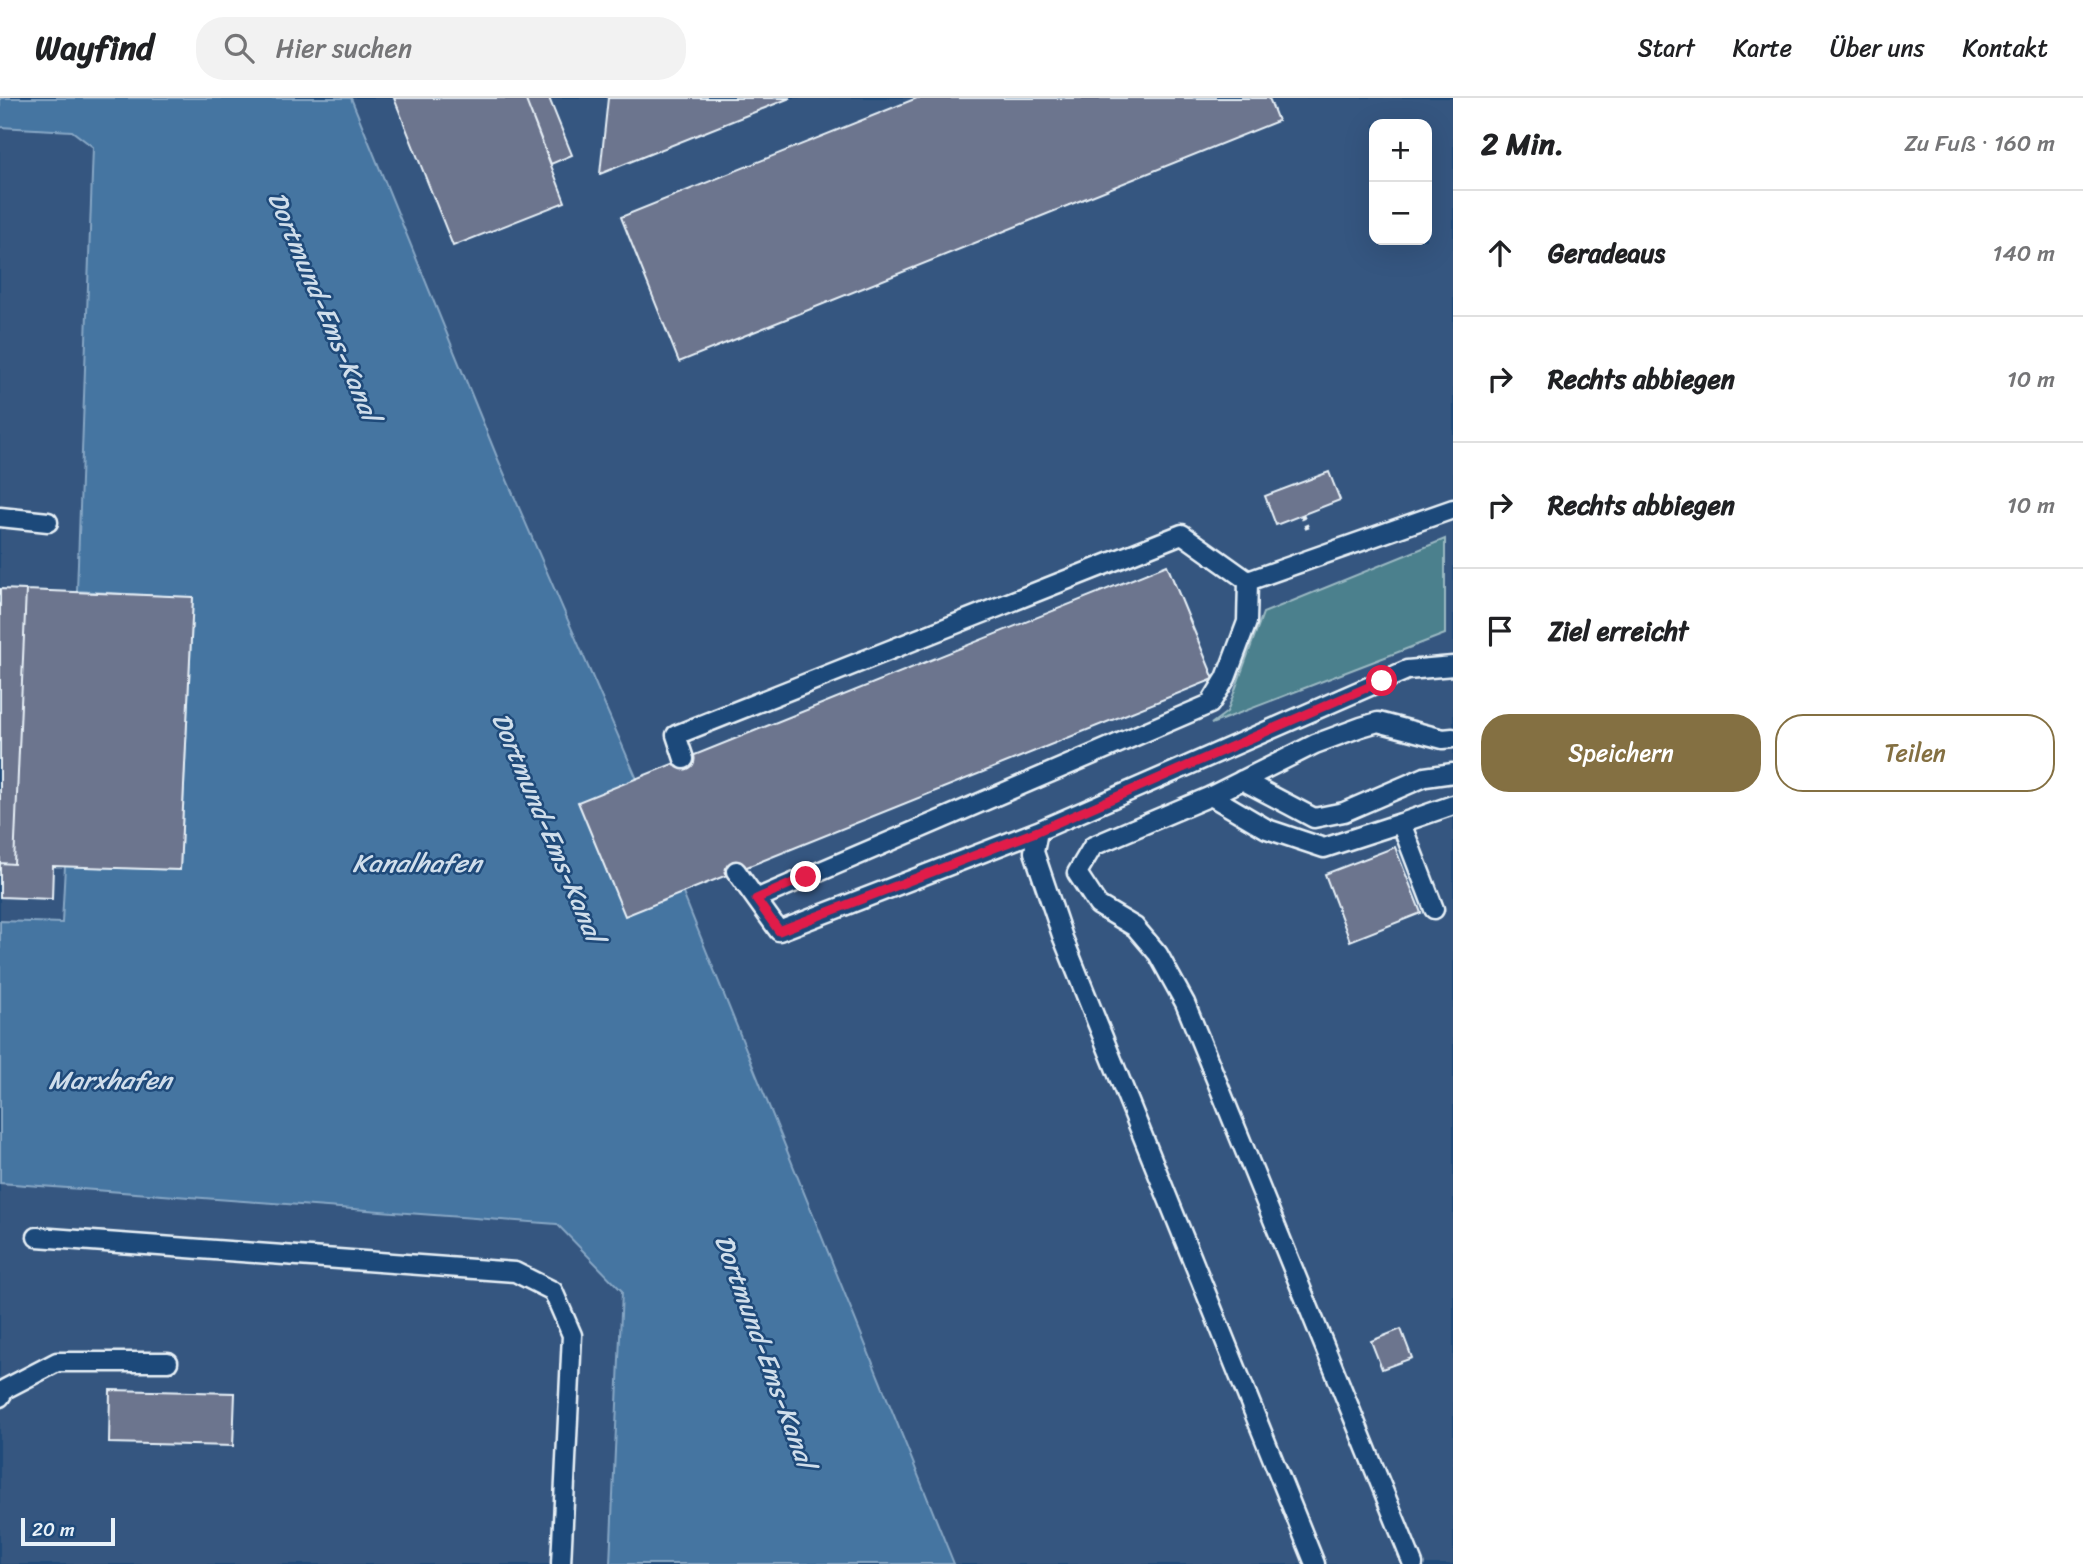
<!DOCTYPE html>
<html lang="de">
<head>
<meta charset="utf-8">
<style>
  :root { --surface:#fff; --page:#f2f2f2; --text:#202124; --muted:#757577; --line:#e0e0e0; --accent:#847042 }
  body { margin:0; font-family:Sriracha,sans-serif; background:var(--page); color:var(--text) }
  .controls { position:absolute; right:21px; top:21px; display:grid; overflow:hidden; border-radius:14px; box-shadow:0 7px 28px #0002 }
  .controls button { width:63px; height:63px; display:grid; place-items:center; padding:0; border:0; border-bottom:2px solid var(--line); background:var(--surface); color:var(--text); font:35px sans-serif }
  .scale { position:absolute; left:21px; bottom:18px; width:94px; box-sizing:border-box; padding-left:7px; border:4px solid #e8f1f8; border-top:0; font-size:19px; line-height:24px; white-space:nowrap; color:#e8f1f8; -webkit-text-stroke:5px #1f4a7a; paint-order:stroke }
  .stop { position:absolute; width:21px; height:21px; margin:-16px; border:5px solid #e11d48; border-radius:50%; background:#fff }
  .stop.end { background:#e11d48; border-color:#fff; box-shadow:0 2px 7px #0008 }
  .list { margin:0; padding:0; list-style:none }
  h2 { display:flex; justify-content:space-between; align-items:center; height:91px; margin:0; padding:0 28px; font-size:30px }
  h2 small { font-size:23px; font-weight:400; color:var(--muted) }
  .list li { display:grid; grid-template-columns:46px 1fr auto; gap:21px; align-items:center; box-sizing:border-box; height:126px; padding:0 28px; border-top:2px solid var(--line) }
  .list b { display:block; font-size:26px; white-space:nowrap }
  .list em { font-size:23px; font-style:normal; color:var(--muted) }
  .actions { display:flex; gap:14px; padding:21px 28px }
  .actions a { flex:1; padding:16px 0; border:2px solid var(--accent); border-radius:28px; text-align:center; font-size:24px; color:var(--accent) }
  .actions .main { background:var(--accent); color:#fff }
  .icon { flex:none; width:38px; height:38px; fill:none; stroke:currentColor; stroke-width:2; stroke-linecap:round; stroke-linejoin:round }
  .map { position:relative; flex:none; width:1453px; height:1466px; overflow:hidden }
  header { display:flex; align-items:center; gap:42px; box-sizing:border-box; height:98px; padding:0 35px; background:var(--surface); border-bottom:2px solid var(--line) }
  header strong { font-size:33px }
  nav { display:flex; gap:38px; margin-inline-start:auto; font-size:24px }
  .search { width:490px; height:63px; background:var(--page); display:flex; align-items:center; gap:18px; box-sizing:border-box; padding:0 24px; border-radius:28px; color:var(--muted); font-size:26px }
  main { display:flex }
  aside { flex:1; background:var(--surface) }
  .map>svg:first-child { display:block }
  .built { fill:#365780; fill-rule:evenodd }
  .green { fill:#4c808d; stroke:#9ab8c2; stroke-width:2 }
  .water { fill:#4574a1; stroke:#86a6c4; stroke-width:2 }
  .building { fill:#6c748e; stroke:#e8f1f8; stroke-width:2 }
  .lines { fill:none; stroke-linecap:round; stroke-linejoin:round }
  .lane-casing { stroke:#e8f1f8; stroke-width:23 }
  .path { stroke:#e8f1f8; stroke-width:4.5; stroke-dasharray:5 5; stroke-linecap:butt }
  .lane { stroke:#1f4a7a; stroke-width:18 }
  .route { stroke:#e11d48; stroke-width:9 }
  .labels { text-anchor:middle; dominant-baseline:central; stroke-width:5; stroke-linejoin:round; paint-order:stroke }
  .water-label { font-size:26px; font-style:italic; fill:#d0deeb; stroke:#1f4a7a }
</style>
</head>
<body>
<header>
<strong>Wayfind</strong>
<div class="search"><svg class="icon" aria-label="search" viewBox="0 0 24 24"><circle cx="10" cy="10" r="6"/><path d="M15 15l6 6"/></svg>Hier suchen</div>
<nav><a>Start</a><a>Karte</a><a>Über uns</a><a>Kontakt</a></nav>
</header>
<main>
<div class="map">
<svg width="1453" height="1466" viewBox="0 0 1453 1466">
  <rect width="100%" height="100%" fill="#1f4a7a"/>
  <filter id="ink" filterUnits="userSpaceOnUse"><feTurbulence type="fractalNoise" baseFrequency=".0143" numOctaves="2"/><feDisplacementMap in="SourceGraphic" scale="14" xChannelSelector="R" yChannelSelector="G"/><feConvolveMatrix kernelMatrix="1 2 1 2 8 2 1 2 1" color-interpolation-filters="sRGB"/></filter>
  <g filter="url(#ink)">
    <path class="built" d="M0,0H1453V1466H0ZM1374,26H1427V142H1374Z"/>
    <path class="green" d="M1445,441V536L1211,626L1227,614L1263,515Z"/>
    <path class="water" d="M0,0H351L497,359L636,679L954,1466H610L622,1193L557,1126L0,1085V823L62,825L65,768L180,772L193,500L77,493L93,49L72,33L0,29Z"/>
    <path class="building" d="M394,0H525L565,104L453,148Z
      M525,0H549L572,57L551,66Z
      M608,0H790L600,76Z
      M917,0H1269L1278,23L679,264L621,119Z
      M1329,374L1340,402L1276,427L1265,398Z
      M1167,467L1214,581L625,818L578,704Z
      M0,491L26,492L14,766L0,765Z
      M26,492L193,499L180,772L53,768L52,801L0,799V765L14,766Z
      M1395,749L1421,815L1350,843L1325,776Z
      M1401,1231L1412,1260L1382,1271L1371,1243Z
      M110,1292L235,1295L233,1348L109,1345Z"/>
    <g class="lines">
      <g class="lane-casing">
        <path id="lane" d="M0,419L48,424
          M684,661L676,637L1182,436L1248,483L1453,411
          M1242,682L1314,720L1344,714L1425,679L1453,675
          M1211,698L1267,731L1324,750L1401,725
          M736,773L756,801L1210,606L1226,580L1247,524L1248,483
          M756,801L779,833L1038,733
          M1434,811L1401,725L1453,707
          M37,1139L515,1174L553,1193L572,1237L561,1466
          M0,1299L5,1291L57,1264H168
          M1315,1466L1063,840L1034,754L1038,733L1407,572L1453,568
          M1413,1466L1185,905L1158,856L1135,829L1098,807L1077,775L1093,748L1211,698L1315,646L1361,629L1378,624L1443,641L1453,640"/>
      </g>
      <path class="path" d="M1302,417L1309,435"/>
      <use href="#lane" class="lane"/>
    </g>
  </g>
  <g class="lines" filter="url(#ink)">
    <path class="route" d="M806,779L756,801L779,833L1038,733L1382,583"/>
  </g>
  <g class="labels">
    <g class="water-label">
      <text transform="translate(324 208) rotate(67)">Dortmund-Ems-Kanal</text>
      <text transform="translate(548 729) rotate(67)">Dortmund-Ems-Kanal</text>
      <text x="417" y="765">Kanalhafen</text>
      <text x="110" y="982">Marxhafen</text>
      <text transform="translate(765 1253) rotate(70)">Dortmund-Ems-Kanal</text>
    </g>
  </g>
</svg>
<div class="controls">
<button>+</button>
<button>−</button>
</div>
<div class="scale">20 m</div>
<div class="stop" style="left:1382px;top:583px"></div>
<div class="stop end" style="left:806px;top:779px"></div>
</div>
<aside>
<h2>2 Min.<small>Zu Fuß · 160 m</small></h2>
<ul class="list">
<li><svg class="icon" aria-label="ahead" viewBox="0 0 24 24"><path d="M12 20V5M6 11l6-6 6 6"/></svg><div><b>Geradeaus</b></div><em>140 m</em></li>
<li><svg class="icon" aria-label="right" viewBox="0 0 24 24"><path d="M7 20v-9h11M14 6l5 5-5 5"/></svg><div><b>Rechts abbiegen</b></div><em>10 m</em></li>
<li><svg class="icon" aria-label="right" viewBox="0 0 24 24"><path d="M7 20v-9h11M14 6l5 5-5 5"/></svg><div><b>Rechts abbiegen</b></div><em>10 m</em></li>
<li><svg class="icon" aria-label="arrive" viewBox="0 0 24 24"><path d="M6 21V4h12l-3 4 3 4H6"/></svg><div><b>Ziel erreicht</b></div></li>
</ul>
<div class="actions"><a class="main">Speichern</a><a>Teilen</a></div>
</aside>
</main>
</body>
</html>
